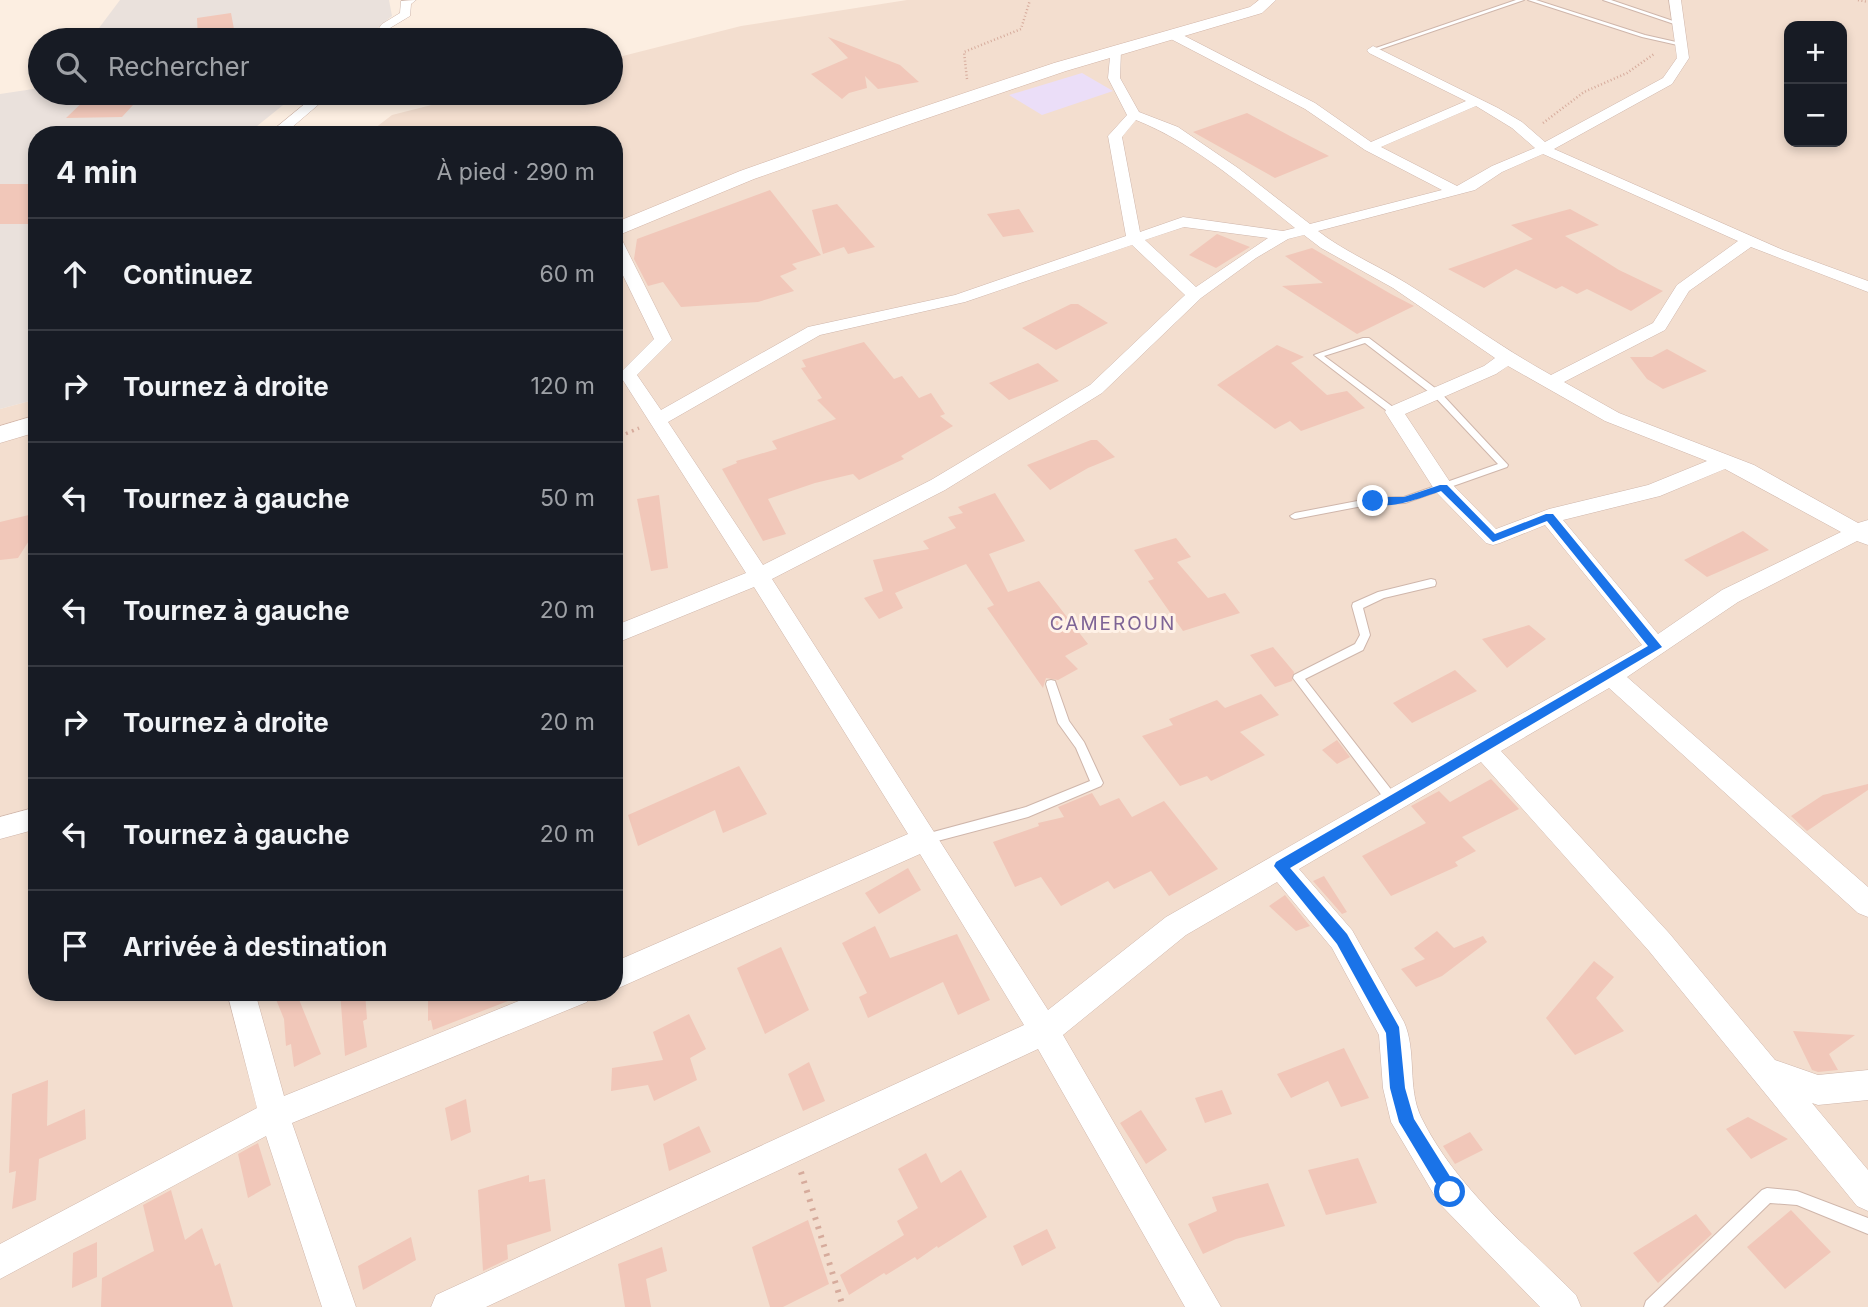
<!DOCTYPE html>
<html lang="fr">
<head>
<meta charset="utf-8">
<style>
  :root { --surface:#171b24; --page:#20242c; --text:#f1f3f6; --muted:#9ea1a6; --line:#363941 }
  body { margin:0; font-family:Inter,sans-serif; background:var(--page); color:var(--text) }
  .controls { position:absolute; right:21px; top:21px; display:grid; overflow:hidden; border-radius:14px; box-shadow:0 4px 10px #0003 }
  .controls button { width:63px; height:63px; display:grid; place-items:center; padding:0; border:0; border-bottom:2px solid var(--line); background:var(--surface); color:var(--text); font:35px sans-serif }
  .stop { position:absolute; width:21px; height:21px; margin:-16px; border:5px solid #1a73e8; border-radius:50%; background:#fff }
  .stop.end { background:#1a73e8; border-color:#fff; box-shadow:0 2px 7px #0008 }
  .list { margin:0; padding:0; list-style:none }
  h2 { display:flex; justify-content:space-between; align-items:center; height:91px; margin:0; padding:0 28px; font-size:30px }
  h2 small { font-size:23px; font-weight:400; color:var(--muted) }
  .list li { display:grid; grid-template-columns:46px 1fr auto; gap:21px; align-items:center; box-sizing:border-box; height:112px; padding:0 28px; border-top:2px solid var(--line) }
  .list b { display:block; font-size:26px; white-space:nowrap }
  .list em { font-size:23px; font-style:normal; color:var(--muted) }
  .icon { flex:none; width:38px; height:38px; fill:none; stroke:currentColor; stroke-width:2; stroke-linecap:round; stroke-linejoin:round }
  .map { position:relative; flex:none; width:1868px; height:1307px; overflow:hidden }
  .search { position:absolute; background:var(--surface); box-shadow:0 4px 10px #0003; left:28px; top:28px; width:595px; height:77px; display:flex; align-items:center; gap:18px; box-sizing:border-box; padding:0 24px; border-radius:38px; color:var(--muted); font-size:26px }
  .panel { position:absolute; background:var(--surface); box-shadow:0 4px 10px #0003; left:28px; top:126px; width:595px; height:875px; border-radius:28px }
  .map>svg:first-child { display:block }
  .residential { fill:#f3decf; fill-rule:evenodd }
  .industrial { fill:#eae1dc }
  .education { fill:#ebdef8 }
  .building { fill:#f1c7b9 }
  .lines { fill:none; stroke-linecap:round; stroke-linejoin:round }
  .lane-casing { stroke:#cfb6ab; stroke-width:2 }
  .street-casing { stroke:#cfb6ab; stroke-width:1 }
  .secondary-casing { stroke:#d2b5a8; stroke-width:1 }
  .path-far2 { stroke:#d6ab9c; stroke-width:2.5; stroke-dasharray:1 2.5; stroke-linecap:butt }
  .path-far1 { stroke:#d6ab9c; stroke-width:3.5; stroke-dasharray:2 4.5; stroke-linecap:butt }
  .path { stroke:#d6ab9c; stroke-width:6; stroke-dasharray:2.5 7; stroke-linecap:butt }
  .lane { fill:#fff; fill-rule:evenodd }
  .street { fill:#fff; fill-rule:evenodd }
  .secondary { fill:#fff; fill-rule:evenodd }
  .route { fill:#1a73e8 }
  .labels { text-anchor:middle; dominant-baseline:central; stroke-width:6; stroke-linejoin:round; paint-order:stroke }
  .neighbourhood-label { font-size:19px; letter-spacing:2px; fill:#7e6496; stroke:#fff2e7 }
</style>
</head>
<body>
<div class="map">
<svg width="1868" height="1307" viewBox="0 0 1868 1307">
  <rect width="100%" height="100%" fill="#fceee1"/>
  <path class="residential" d="M907,0H1868V1307H0V409L37,399V992H614V135H366L392,115L479,93H611V59L741,26ZM1789,26H1842V142H1789Z"/>
  <path class="industrial" d="M120,0H389L392,16L363,40H90Z
    M40,88V93H298L246,135H37V399L0,409V94Z"/>
  <path class="education" d="M1082,73L1113,91L1042,115L1009,95Z"/>
  <path class="building" d="M231,13L236,40H198L197,18Z
    M828,37L900,65L919,82L878,89L865,76L867,88L849,93L842,99L811,74L848,58Z
    M92,93H144L122,117L66,118Z
    M1247,113L1290,136L1329,156L1275,178L1193,132Z
    M0,184H37V224H0Z
    M770,190L821,255L792,264L797,269L780,276L794,291L758,302L681,307L663,282L648,286L634,259L637,239Z
    M837,204L875,247L848,254L844,247L823,254L812,210Z
    M1019,209L1034,232L1003,237L987,214Z
    M1570,209L1599,225L1565,236L1619,270L1663,291L1631,311L1587,289L1577,294L1562,286L1556,289L1516,269L1484,288L1448,269L1533,239L1511,225Z
    M1217,234L1250,247L1216,268L1189,255Z
    M1312,248L1391,294L1414,306L1357,334L1282,286L1323,283L1285,256Z
    M1071,304H1078L1108,323L1056,350L1022,328Z
    M864,342L894,379L902,376L919,398L931,393L945,414L940,416L953,426L901,456L904,459L859,480L853,474L815,483L768,499L786,534L763,541L722,469L737,463L736,461L777,449L772,441L836,419L817,400L822,398L801,368L806,367L802,360Z
    M1277,345L1304,357L1291,363L1327,395L1347,391L1365,408L1301,431L1290,421L1275,429L1217,385Z
    M1667,349L1707,371L1663,389L1647,379L1630,357H1652Z
    M1038,363L1059,381L1009,400L989,383Z
    M1091,440H1097L1115,457L1088,468L1050,490L1027,465Z
    M995,493L1025,541L989,554L1008,592L1039,581L1088,644L1065,656L1078,669L1058,680L1046,678L1043,688L987,608L994,605L966,564L895,593L903,608L879,619L864,598L883,591L873,560L929,549L923,541L956,528L948,517L963,513L958,507Z
    M659,495L668,568L651,571L637,499Z
    M37,513V528L18,558L0,560V522Z
    M1743,531L1769,550L1707,577L1684,560Z
    M1176,538L1191,557L1177,562L1208,598L1225,593L1240,613L1183,631L1148,581L1154,579L1134,550Z
    M1529,625L1546,639L1507,668L1482,639Z
    M1273,647L1294,672L1292,681L1275,687L1250,655Z
    M1455,670L1477,691L1412,723L1393,703Z
    M1261,694L1279,715L1240,732L1265,755L1211,781L1207,776L1180,786L1142,736L1173,725L1169,719L1217,700L1225,708Z
    M1337,740L1350,757L1337,764L1322,750Z
    M739,766L767,814L723,833L715,810L638,846L628,815Z
    M1491,779L1519,809L1462,837L1476,851L1455,862L1458,866L1391,896L1362,856L1426,823L1411,806L1439,791L1450,802Z
    M1868,784V790L1807,831L1791,816L1823,795Z
    M1092,793L1100,806L1119,798L1132,817L1164,801L1218,869L1169,896L1151,871L1114,889L1108,881L1061,906L1041,877L1015,887L993,842L1039,826L1038,823L1064,817L1058,807Z
    M908,868L921,890L879,914L865,893Z
    M1324,876L1347,912L1342,914L1313,881Z
    M1285,895L1310,926L1296,931L1269,906Z
    M875,926L890,958L957,934L990,1000L958,1015L943,982L868,1018L859,997L867,993L842,943Z
    M1437,931L1454,948L1483,936L1487,942L1442,976L1416,987L1401,969L1425,959L1414,948Z
    M781,947L809,1010L765,1034L737,968Z
    M1594,961L1614,977L1596,998L1624,1031L1575,1055L1546,1018Z
    M273,992H296L321,1054L294,1067L291,1044L286,1046L284,1019Z
    M340,992H365L367,1019L363,1021L367,1047L345,1056Z
    M428,992H525L526,994L433,1030L431,1020L428,1021Z
    M689,1014L706,1049L690,1058L697,1080L654,1101L648,1085L611,1091L612,1068L663,1060L653,1032Z
    M1793,1031L1855,1035L1829,1054L1838,1070L1818,1072L1812,1070Z
    M1344,1048L1369,1098L1341,1107L1328,1081L1291,1098L1277,1074Z
    M809,1062L825,1101L803,1111L788,1074Z
    M48,1080L47,1126L85,1109L86,1139L39,1159L36,1200L12,1209L16,1171L9,1173L12,1094Z
    M1222,1090L1232,1114L1205,1123L1195,1098Z
    M466,1099L471,1132L451,1141L445,1108Z
    M1141,1110L1167,1150L1146,1164L1120,1123Z
    M1748,1117L1788,1139L1751,1159L1726,1129Z
    M699,1126L711,1152L669,1171L663,1144Z
    M1470,1132L1483,1150L1455,1164L1443,1146Z
    M258,1143L271,1185L248,1198L238,1154Z
    M926,1153L941,1183L961,1170L987,1217L938,1248L937,1246L917,1260L915,1257L886,1275L884,1273L849,1295L840,1275L904,1235L897,1221L918,1208L898,1169Z
    M1358,1158L1377,1203L1326,1215L1308,1170Z
    M529,1175V1182L545,1179L551,1231L507,1245L508,1259L483,1271L478,1190Z
    M1268,1183L1285,1226L1236,1239L1203,1254L1188,1224L1217,1211L1212,1197Z
    M171,1190L185,1240L202,1228L215,1266L220,1263L233,1307H101L102,1278L154,1251L143,1205Z
    M1791,1210L1831,1252L1785,1289L1747,1247Z
    M1696,1214L1712,1234L1658,1283L1633,1253Z
    M808,1220L829,1284L783,1307H770L752,1247Z
    M1047,1229L1056,1248L1022,1266L1013,1246Z
    M411,1237L416,1260L363,1290L358,1266Z
    M97,1242V1277L72,1288L73,1253Z
    M662,1247L667,1271L646,1279L651,1307H625L618,1264Z"/>
  <g class="lines">
    <g class="lane-casing">
      <path id="lane" d="M1516,0H1524L1375,51L1370,50Z
        M1528,0H1536L1645,35L1685,44L1682,46L1642,37Z
        M1603,0H1611L1682,24L1677,25Z
        M1363,338H1369L1439,391L1508,465L1507,467L1405,503L1373,504L1295,519L1292,518L1290,516L1295,513L1373,498L1404,497L1498,464L1433,395L1365,343L1324,356L1397,410V414H1391L1314,355Z
        M1431,579L1435,580L1436,583L1435,586L1384,598L1363,608L1370,635L1363,650L1305,679L1397,797L1399,801L1397,805L1393,806L1389,805L1293,678L1294,675L1355,644L1360,635L1352,606L1353,603L1378,592Z
        M1051,680L1055,681L1056,684L1069,721L1084,742L1103,783L1101,786L1028,817L926,844L922,843L920,839L922,835L1026,807L1090,781L1076,748L1058,723L1046,684L1047,681Z
        M1767,1188L1797,1191L1868,1218V1234L1797,1205L1770,1203L1663,1307H1644L1646,1301L1762,1190Z"/>
    </g>
    <g class="street-casing">
      <path id="street" d="M416,0L411,4L410,16L390,28L382,40H370L382,24L400,13L401,1Z
        M1669,0H1681L1689,58L1672,84L1554,149L1783,250L1868,281V292L1751,247L1689,291L1665,330L1564,382L1619,413L1754,465L1858,523L1868,520V545L1857,541L1738,602L1627,677L1868,887V917L1858,913L1609,688L1501,751L1669,933L1775,1060L1818,1075L1868,1070V1100L1818,1105L1812,1103L1868,1170V1211L1857,1206L1649,951L1481,762L1299,869L1352,930L1404,1022C1417,1051 1407,1087 1421,1117C1456,1188 1521,1240 1576,1295L1581,1307H1540L1439,1203L1391,1122L1383,1088L1379,1035L1332,948L1277,882L1186,935L1063,1035L1221,1307H1185L1038,1049L486,1307H431L436,1295L1024,1025L920,854L614,990V962L908,834L754,587L614,644V626L746,573L619,374L654,339L614,257V235L622,240L672,340L637,375L661,410L808,327L955,295L1126,236L1108,136L1127,115L1108,78L1111,47L1121,50L1120,78L1139,112L1178,127L1238,168L1310,224L1442,190L1365,150L1305,109L1167,37V31H1175L1315,103L1371,142L1466,101L1369,53L1367,50L1373,46L1498,108L1522,122L1545,142L1663,78L1677,58ZM1476,106L1512,128L1535,148L1492,166L1457,186L1381,147ZM1136,120C1196,144 1245,188 1295,228L1283,231L1183,217L1140,232L1122,137ZM1543,154L1738,241L1677,285L1653,323L1551,375C1500,347 1455,313 1406,283C1377,265 1345,252 1318,231L1475,190L1502,172ZM1184,227L1268,238L1196,287L1145,240ZM1304,235L1321,248L1393,288L1495,358L1484,366L1387,408L1385,412L1436,492L1486,543L1493,545L1500,543L1545,525L1642,645L1166,917L1048,1010L772,579L945,490L1102,393L1201,298L1256,258L1288,239ZM1132,245L1185,295L1090,385L931,480L763,565L668,422L820,335L965,302ZM1508,366L1605,421L1707,461L1648,485L1549,509L1496,529L1450,482L1405,414L1496,374ZM1725,469L1841,532L1722,590L1658,634L1563,520L1660,496Z
        M318,93H332L283,135H267Z
        M37,807V829L0,839V817Z
        M227,992H255L284,1096L541,992H591L587,1002L292,1123L356,1307H322L266,1136L0,1279V1244L257,1108Z"/>
    </g>
    <g class="secondary-casing">
      <path id="secondary" d="M1259,0H1276L1262,13L1066,71L910,124L754,179L614,237V223L740,171L896,116L1054,63L1250,7Z
        M37,415V432L0,443V426Z"/>
    </g>
    <path class="path-far2" d="M1858,0L1868,2
      M967,79L964,52L1021,29L1030,0
      M1543,123L1584,92L1627,73L1654,54"/>
    <path class="path-far1" d="M614,439L639,428"/>
    <path class="path" d="M801,1172L843,1307"/>
    <use href="#lane" class="lane"/>
    <use href="#street" class="street"/>
    <use href="#secondary" class="secondary"/>
  </g>
  <path class="route" d="M1440,485H1447L1495,534L1546,514H1553L1662,647L1290,868L1347,934L1399,1027L1405,1088L1414,1119L1456,1186L1458,1192L1456,1197L1450,1200L1444,1197L1399,1122L1390,1088L1386,1033L1337,944L1274,866L1276,862L1648,646L1547,521L1493,542L1441,491C1423,497 1384,513 1368,501L1373,497H1404Z"/>
  <g class="labels">
    <g class="neighbourhood-label">
      <text x="1113" y="623">CAMEROUN</text>
    </g>
  </g>
</svg>
<div class="controls">
<button>+</button>
<button>−</button>
</div>
<div class="stop" style="left:1450px;top:1192px"></div>
<div class="stop end" style="left:1373px;top:501px"></div>
<div class="search"><svg class="icon" aria-label="search" viewBox="0 0 24 24"><circle cx="10" cy="10" r="6"/><path d="M15 15l6 6"/></svg>Rechercher</div>
<section class="panel">
<h2>4 min<small>À pied · 290 m</small></h2>
<ul class="list">
<li><svg class="icon" aria-label="ahead" viewBox="0 0 24 24"><path d="M12 20V5M6 11l6-6 6 6"/></svg><div><b>Continuez</b></div><em>60 m</em></li>
<li><svg class="icon" aria-label="right" viewBox="0 0 24 24"><path d="M7 20v-9h11M14 6l5 5-5 5"/></svg><div><b>Tournez à droite</b></div><em>120 m</em></li>
<li><svg class="icon" aria-label="left" viewBox="0 0 24 24"><path d="M17 20v-9H6M10 6l-5 5 5 5"/></svg><div><b>Tournez à gauche</b></div><em>50 m</em></li>
<li><svg class="icon" aria-label="left" viewBox="0 0 24 24"><path d="M17 20v-9H6M10 6l-5 5 5 5"/></svg><div><b>Tournez à gauche</b></div><em>20 m</em></li>
<li><svg class="icon" aria-label="right" viewBox="0 0 24 24"><path d="M7 20v-9h11M14 6l5 5-5 5"/></svg><div><b>Tournez à droite</b></div><em>20 m</em></li>
<li><svg class="icon" aria-label="left" viewBox="0 0 24 24"><path d="M17 20v-9H6M10 6l-5 5 5 5"/></svg><div><b>Tournez à gauche</b></div><em>20 m</em></li>
<li><svg class="icon" aria-label="arrive" viewBox="0 0 24 24"><path d="M6 21V4h12l-3 4 3 4H6"/></svg><div><b>Arrivée à destination</b></div></li>
</ul>
</section>
</div>
</body>
</html>
